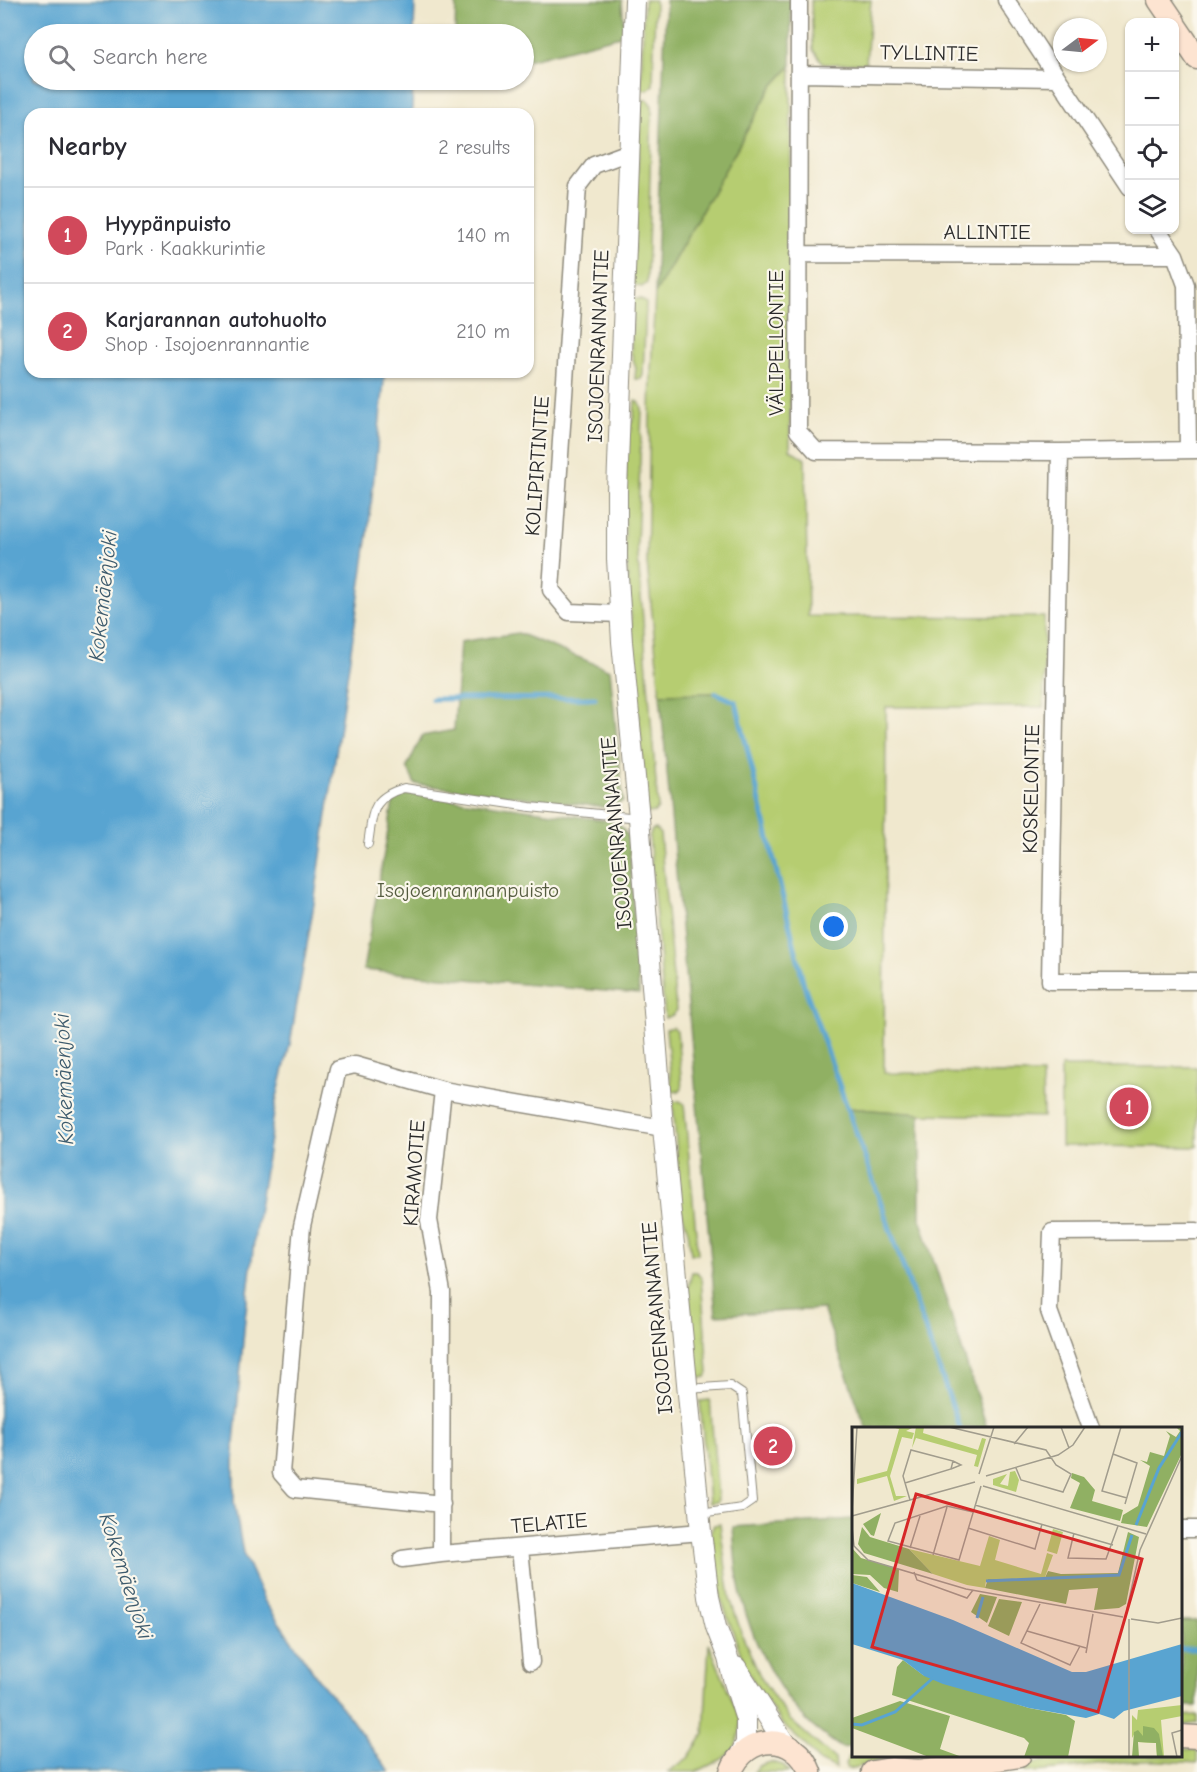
<!DOCTYPE html>
<html lang="en">
<head>
<meta charset="utf-8">
<style>
  :root { --surface:#fff; --page:#f7f7f7; --text:#2b2b33; --muted:#7c7c81; --line:#e1e1e2; --accent:#d1495b }
  body { margin:0; font-family:"Comic Neue",sans-serif; background:var(--page); color:var(--text) }
  .controls { position:absolute; right:18px; top:18px; display:grid; overflow:hidden; border-radius:12px; box-shadow:0 2px 4px #0004 }
  .controls button { width:54px; height:54px; display:grid; place-items:center; padding:0; border:0; border-bottom:2px solid var(--line); background:var(--surface); color:var(--text); font:30px sans-serif }
  .compass { position:absolute; left:1053px; top:18px; width:54px; height:54px; border-radius:50%; background:var(--surface); box-shadow:0 2px 4px #0004; rotate:74deg }
  .you { position:absolute; left:834px; top:927px; width:21px; height:21px; margin:-15px; border:4px solid #fff; border-radius:50%; background:#1a73e8; box-shadow:0 0 0 9px #1a73e833 }
  .badge { display:grid; place-items:center; width:39px; height:39px; border-radius:50%; background:var(--accent); color:#fff; font-size:20px; font-weight:700 }
  .pin { position:absolute; translate:-50% -50%; border:3px solid #fff; box-shadow:0 2px 6px #0006 }
  .list { margin:0; padding:0; list-style:none }
  h2 { display:flex; justify-content:space-between; align-items:center; height:78px; margin:0; padding:0 24px; font-size:26px }
  h2 small { font-size:20px; font-weight:400; color:var(--muted) }
  .list li { display:grid; grid-template-columns:39px 1fr auto; gap:18px; align-items:center; box-sizing:border-box; height:96px; padding:0 24px; border-top:2px solid var(--line) }
  .list b { display:block; font-size:22px; white-space:nowrap }
  .list p { margin:0; font-size:20px; white-space:nowrap; color:var(--muted) }
  .list em { font-size:20px; font-style:normal; color:var(--muted) }
  .icon { flex:none; width:33px; height:33px; fill:none; stroke:currentColor; stroke-width:2; stroke-linecap:round; stroke-linejoin:round }
  .map { position:relative; flex:none; width:1197px; height:1772px; overflow:hidden }
  .search { position:absolute; background:var(--surface); box-shadow:0 2px 4px #0004; left:24px; top:24px; width:510px; height:66px; display:flex; align-items:center; gap:15px; box-sizing:border-box; padding:0 21px; border-radius:33px; color:var(--muted); font-size:22px }
  .panel { position:absolute; background:var(--surface); box-shadow:0 2px 4px #0004; left:24px; top:108px; width:510px; height:270px; border-radius:18px }
  .map>svg:first-child { display:block }
  .green { fill:#b6cd71; stroke:#707c4e; stroke-width:1.5 }
  .forest { fill:#90b063; stroke:#5e6e47; stroke-width:1.5 }
  .water { fill:#59a4d1; stroke:#42687e; stroke-width:1.5 }
  .lines { fill:none; stroke-linecap:round; stroke-linejoin:round }
  .stream { stroke:#59a4d1; stroke-width:5 }
  .service-casing { stroke:#8e8a7c; stroke-width:10 }
  .minor-casing { stroke:#8e8a7c; stroke-width:19 }
  .tertiary-casing { stroke:#8e8a7c; stroke-width:22 }
  .secondary-casing { stroke:#8e8a7c; stroke-width:25 }
  .service { stroke:#fff; stroke-width:8 }
  .minor { stroke:#fff; stroke-width:16 }
  .tertiary { stroke:#fff; stroke-width:20 }
  .secondary { stroke:#fde4d1; stroke-width:22 }
  .labels { text-anchor:middle; dominant-baseline:central; stroke-width:4.5; stroke-linejoin:round; paint-order:stroke }
  .street-label { font-size:21px; fill:#2b2b2b; stroke:#fbf7ec }
  .park-label { font-size:21px; fill:#555c40; stroke:#fbf7ec }
  .water-label { font-size:22px; font-style:italic; fill:#3d5b6d; stroke:#fbf7ec }
  .inset-river { fill:none; stroke:#59a4d1; stroke-width:3 }
  .inset-road { fill:none; stroke:#a19c8d; stroke-width:1.5 }
  .view { fill:#d62828; fill-opacity:0.15; stroke:#d62828; stroke-width:3 }
  .inset-edge { fill:none; stroke:#2b2b2b; stroke-width:3 }
</style>
</head>
<body>
<div class="map">
<svg width="1197" height="1772" viewBox="0 0 1197 1772">
  <rect width="100%" height="100%" fill="#fbf7ec"/>
  <filter id="ink" filterUnits="userSpaceOnUse"><feTurbulence type="fractalNoise" baseFrequency=".0167" numOctaves="2"/><feDisplacementMap in="SourceGraphic" scale="12" xChannelSelector="R" yChannelSelector="G"/><feConvolveMatrix kernelMatrix="1 2 1 2 8 2 1 2 1" color-interpolation-filters="sRGB"/></filter>
  <filter id="wash" filterUnits="userSpaceOnUse"><feTurbulence type="fractalNoise" baseFrequency=".008" numOctaves="4" result="noise"/><feDisplacementMap in="SourceGraphic" scale="24" xChannelSelector="R" yChannelSelector="G"/><feGaussianBlur stdDeviation="1.35" result="paint"/><feColorMatrix in="noise" values="0 0 0 0 0 0 0 0 0 0 0 0 0 0 0 0 0 1.4 0 .05"/><feComposite in="paint" operator="in"/></filter>
  <g filter="url(#wash)">
    <rect width="100%" height="100%" fill="#f0e8ce"/>
    <path class="green" d="M644,0H655L653,86L648,90L641,89Z
      M811,0H871L866,63L824,64L813,50Z
      M791,66L790,449L805,459L808,616L1044,617V707H886L884,1073L1042,1074L1043,1117L920,1114L847,1108L804,985L716,693L660,694L647,563L651,370L655,294L771,88Z
      M641,100H648L652,106L647,283L642,287L632,285Z
      M633,299H641L646,303L643,375L641,379H635L636,368L631,352Z
      M635,401L639,402L642,408L637,545L658,808L655,812L648,813L646,808L625,541L626,438L634,416Z
      M656,829L660,834L676,1010L673,1015L665,1018L649,836L652,830Z
      M673,1027L677,1031L682,1088L679,1091L672,1092L666,1029Z
      M1061,1067H1197V1147L1061,1146Z
      M680,1101L684,1104L698,1254H691L688,1231L681,1210L673,1102Z
      M692,1272H697L701,1277L708,1373L706,1377L700,1378L696,1372L688,1288Z
      M710,1400L718,1499L717,1502L709,1503L700,1401Z
      M720,1524L730,1598L742,1635L761,1678L789,1719L835,1759L836,1769L819,1761L805,1745L782,1724L747,1671L721,1599L711,1531L714,1525Z
      M709,1644L740,1719V1732L735,1748L722,1759L696,1772H668L688,1758L704,1734Z
      M1197,1715V1723L1181,1726V1716Z
      M1181,1749L1197,1750V1763C1169,1761 1141,1759 1113,1763C1084,1766 1055,1772 1025,1772L1023,1764L1077,1756H1180Z
      M859,1756H893L866,1765L848,1769L846,1765L848,1757Z
      M771,1762L783,1765L789,1772H754L759,1766Z"/>
    <path class="forest" d="M456,0H622L624,35L524,61V34H455Z
      M666,0H791V66L771,88L655,294Z
      M518,633L610,670L623,801L610,808L415,784L407,767L422,736L454,730L460,642Z
      M716,693L736,702L804,985L847,1108L920,1114V1218L987,1428H866L823,1309L716,1315L660,694Z
      M410,793L617,822L629,837L639,994L363,970L394,797Z
      M853,1519V1746L842,1748C832,1741 821,1734 812,1726C778,1694 751,1640 741,1595C735,1573 735,1549 733,1527Z
      M1181,1621H1197V1706H1181Z"/>
    <path class="water" d="M0,0H415L414,34H34V80H413L412,114H30V372H385L368,534L314,904L290,1044L276,1101L255,1233L245,1319L234,1444V1502L243,1553L265,1602L321,1683L342,1707L390,1772H0Z"/>
    <g class="lines">
      <path class="stream" d="M716,693L736,702L804,985L960,1428
        M432,699L595,698
        M1180,1649H1197"/>
    </g>
  </g>
  <g filter="url(#ink)">
    <g class="lines">
      <g class="service-casing">
        <path id="service" d="M368,844C373,813 370,798 404,788L530,807L639,818
          M688,1389L730,1386L742,1394L752,1501L742,1508L700,1514"/>
      </g>
      <g class="minor-casing">
        <path id="minor" d="M799,0L798,431L816,451L1060,452L1197,450
          M1006,0L1130,187
          M799,74L1057,78
          M1158,230L1175,255L1186,285L1188,450
          M798,254L1175,255
          M1060,452L1050,981H1197
          M620,614L569,612L551,590L578,186L594,165L629,152
          M1091,1428L1049,1311L1052,1232L1197,1231
          M442,1504L295,1489L281,1473L302,1226L338,1069L355,1065L443,1090L663,1128
          M1180,1529H1197
          M520,1548L531,1662
          M441,1554L442,1292L429,1220L443,1090
          M402,1559L441,1554L701,1532"/>
      </g>
      <g class="tertiary-casing">
        <path id="tertiary" d="M635,0L617,491V559L622,642L639,818L663,1128L701,1532L709,1597L716,1627L728,1658L734,1682L746,1720V1743L739,1757
          M736,1667L786,1745"/>
      </g>
      <g class="secondary-casing">
        <path id="secondary" d="M1159,0L1174,22
          M1174,24L1197,58
          M1180,1736L1197,1737
          M731,1772C745,1733 796,1732 810,1772
          M873,1772L891,1769L920,1771L1019,1756"/>
      </g>
      <use href="#service" class="service"/>
      <use href="#minor" class="minor"/>
      <use href="#tertiary" class="tertiary"/>
      <use href="#secondary" class="secondary"/>
    </g>
  </g>
  <g class="labels">
    <g class="street-label">
      <text transform="translate(929 53) rotate(1)">TYLLINTIE</text>
      <text x="987" y="232">ALLINTIE</text>
      <text transform="translate(776 343) rotate(-90)">VÄLIPELLONTIE</text>
      <text transform="translate(598 346) rotate(-88)">ISOJOENRANNANTIE</text>
      <text transform="translate(537 466) rotate(-86)">KOLIPIRTINTIE</text>
      <text transform="translate(1031 789) rotate(-89)">KOSKELONTIE</text>
      <text transform="translate(616 833) rotate(-95)">ISOJOENRANNANTIE</text>
      <text transform="translate(414 1173) rotate(-86)">KIRAMOTIE</text>
      <text transform="translate(657 1318) rotate(-95)">ISOJOENRANNANTIE</text>
      <text transform="translate(549 1523) rotate(-5)">TELATIE</text>
    </g>
    <g class="park-label">
      <text x="468" y="890">Isojoenrannanpuisto</text>
    </g>
    <g class="water-label">
      <text transform="translate(103 596) rotate(-84)">Kokemäenjoki</text>
      <text transform="translate(64 1079) rotate(-92)">Kokemäenjoki</text>
      <text transform="translate(126 1576) rotate(72)">Kokemäenjoki</text>
    </g>
  </g>
  <g transform="translate(852 1427)">
    <rect width="330" height="330" fill="#f0e8ce"/>
    <path d="M40,0H62L54,4L62,6L60,12L50,10L38,49L44,69H55L42,74L35,49L5,57V52L35,44L47,2ZM64,0H72L71,6L126,23L130,11L134,12L126,40L122,39L125,28L64,11L60,21ZM163,44L167,53L164,65L141,58V52L155,47L148,57L156,59L158,45ZM201,102L211,105L205,127L195,124ZM137,109L148,113L143,133L189,147L195,126L201,128L192,153L134,154L133,161L115,158L81,147L57,122L128,139ZM330,278V289L309,293L312,330H305L304,316L286,315L284,304L280,311V288L285,293L286,283Z" fill="#b6cd71"/>
    <path d="M324,0H330V26L295,100L269,96L271,88L286,79L298,39L288,33L295,35L298,25L312,29L318,9L314,4L324,10L328,4ZM220,46L232,50L243,63L240,74L271,83L268,94L218,81L228,56L219,51ZM29,86L22,109L19,108L11,97ZM10,100L18,110L57,122L81,147L12,126L6,117ZM276,105L287,110L274,177L267,181L242,183L246,161L217,163L214,177L133,161L136,152L192,153L196,144L209,147L266,146ZM0,121L9,131L47,142L46,165L32,161L18,148L0,147ZM0,148L15,150L28,165L0,156ZM128,167L145,170L135,196L119,185ZM147,172L170,175L157,209L136,199ZM51,233L71,248L177,281L214,288L223,294L216,330H172L177,316L172,311L40,268L45,240ZM48,274L98,289L88,322L110,330H77L0,301V291ZM291,299L302,301L307,307L311,330H305L304,316L286,315L287,330H280L282,305L286,303L291,309Z" fill="#90b063"/>
    <path d="M0,156L101,193L220,245H234L330,217V269L272,284L262,292L247,287L234,291L177,281L91,257L72,249L51,233L0,217Z" fill="#59a4d1"/>
    <path class="inset-river" d="M284,98L307,41L330,5M134,154L267,148L280,108M125,191L131,170M0,297L10,298L43,285L82,250"/>
    <path class="inset-road" d="M97,0L194,23L204,38L219,47L211,65L169,53L164,41M209,0L217,21M269,0L250,64L275,71M162,17L176,0M261,27L285,36L273,77M99,42L109,38L101,34M127,47L142,0M134,49L206,28L221,18L233,0M53,56L99,42L101,34L59,23L51,49L58,73M131,59L294,107M123,78L261,118M0,84L5,0M121,85L95,79L43,96L36,114L107,133L129,59M0,89L123,55M0,100L2,119L16,133L114,162L271,190M116,101L183,122L190,97M222,106L216,131L254,132L266,99M58,121L68,89M81,128L95,80M62,145L65,153L115,171L121,163M188,177L169,216L218,238L228,219M275,182L288,123L330,29M279,192L306,196L330,191M175,204L234,221M234,226L241,187M277,330V192M325,330L320,306L330,303"/>
    <path class="view" d="M64,67L290,132L246,285L20,220Z"/>
    <rect width="330" height="330" class="inset-edge"/>
  </g>
</svg>
<div class="controls">
<button>+</button>
<button>−</button>
<button><svg class="icon" aria-label="locate" viewBox="0 0 24 24"><circle cx="12" cy="12" r="6"/><path d="M12 2v4M12 18v4M2 12h4M18 12h4"/></svg></button>
<button><svg class="icon" aria-label="layers" viewBox="0 0 24 24"><path d="M12 4l9 5-9 5-9-5zM3 14l9 5 9-5"/></svg></button>
</div>
<svg class="compass" viewBox="-18 -18 36 36"><path d="M0-13l5 13h-10z" fill="#e53935"/><path d="M0 13l5-13h-10z" fill="#7c7c81"/></svg>
<div class="you"></div>
<div class="pin badge" style="left:1129px;top:1107px">1</div>
<div class="pin badge" style="left:773px;top:1446px">2</div>
<div class="search"><svg class="icon" aria-label="search" viewBox="0 0 24 24"><circle cx="10" cy="10" r="6"/><path d="M15 15l6 6"/></svg>Search here</div>
<section class="panel">
<h2>Nearby<small>2 results</small></h2>
<ul class="list">
<li><span class="badge">1</span><div><b>Hyypänpuisto</b><p>Park · Kaakkurintie</p></div><em>140 m</em></li>
<li><span class="badge">2</span><div><b>Karjarannan autohuolto</b><p>Shop · Isojoenrannantie</p></div><em>210 m</em></li>
</ul>
</section>
</div>
</body>
</html>
